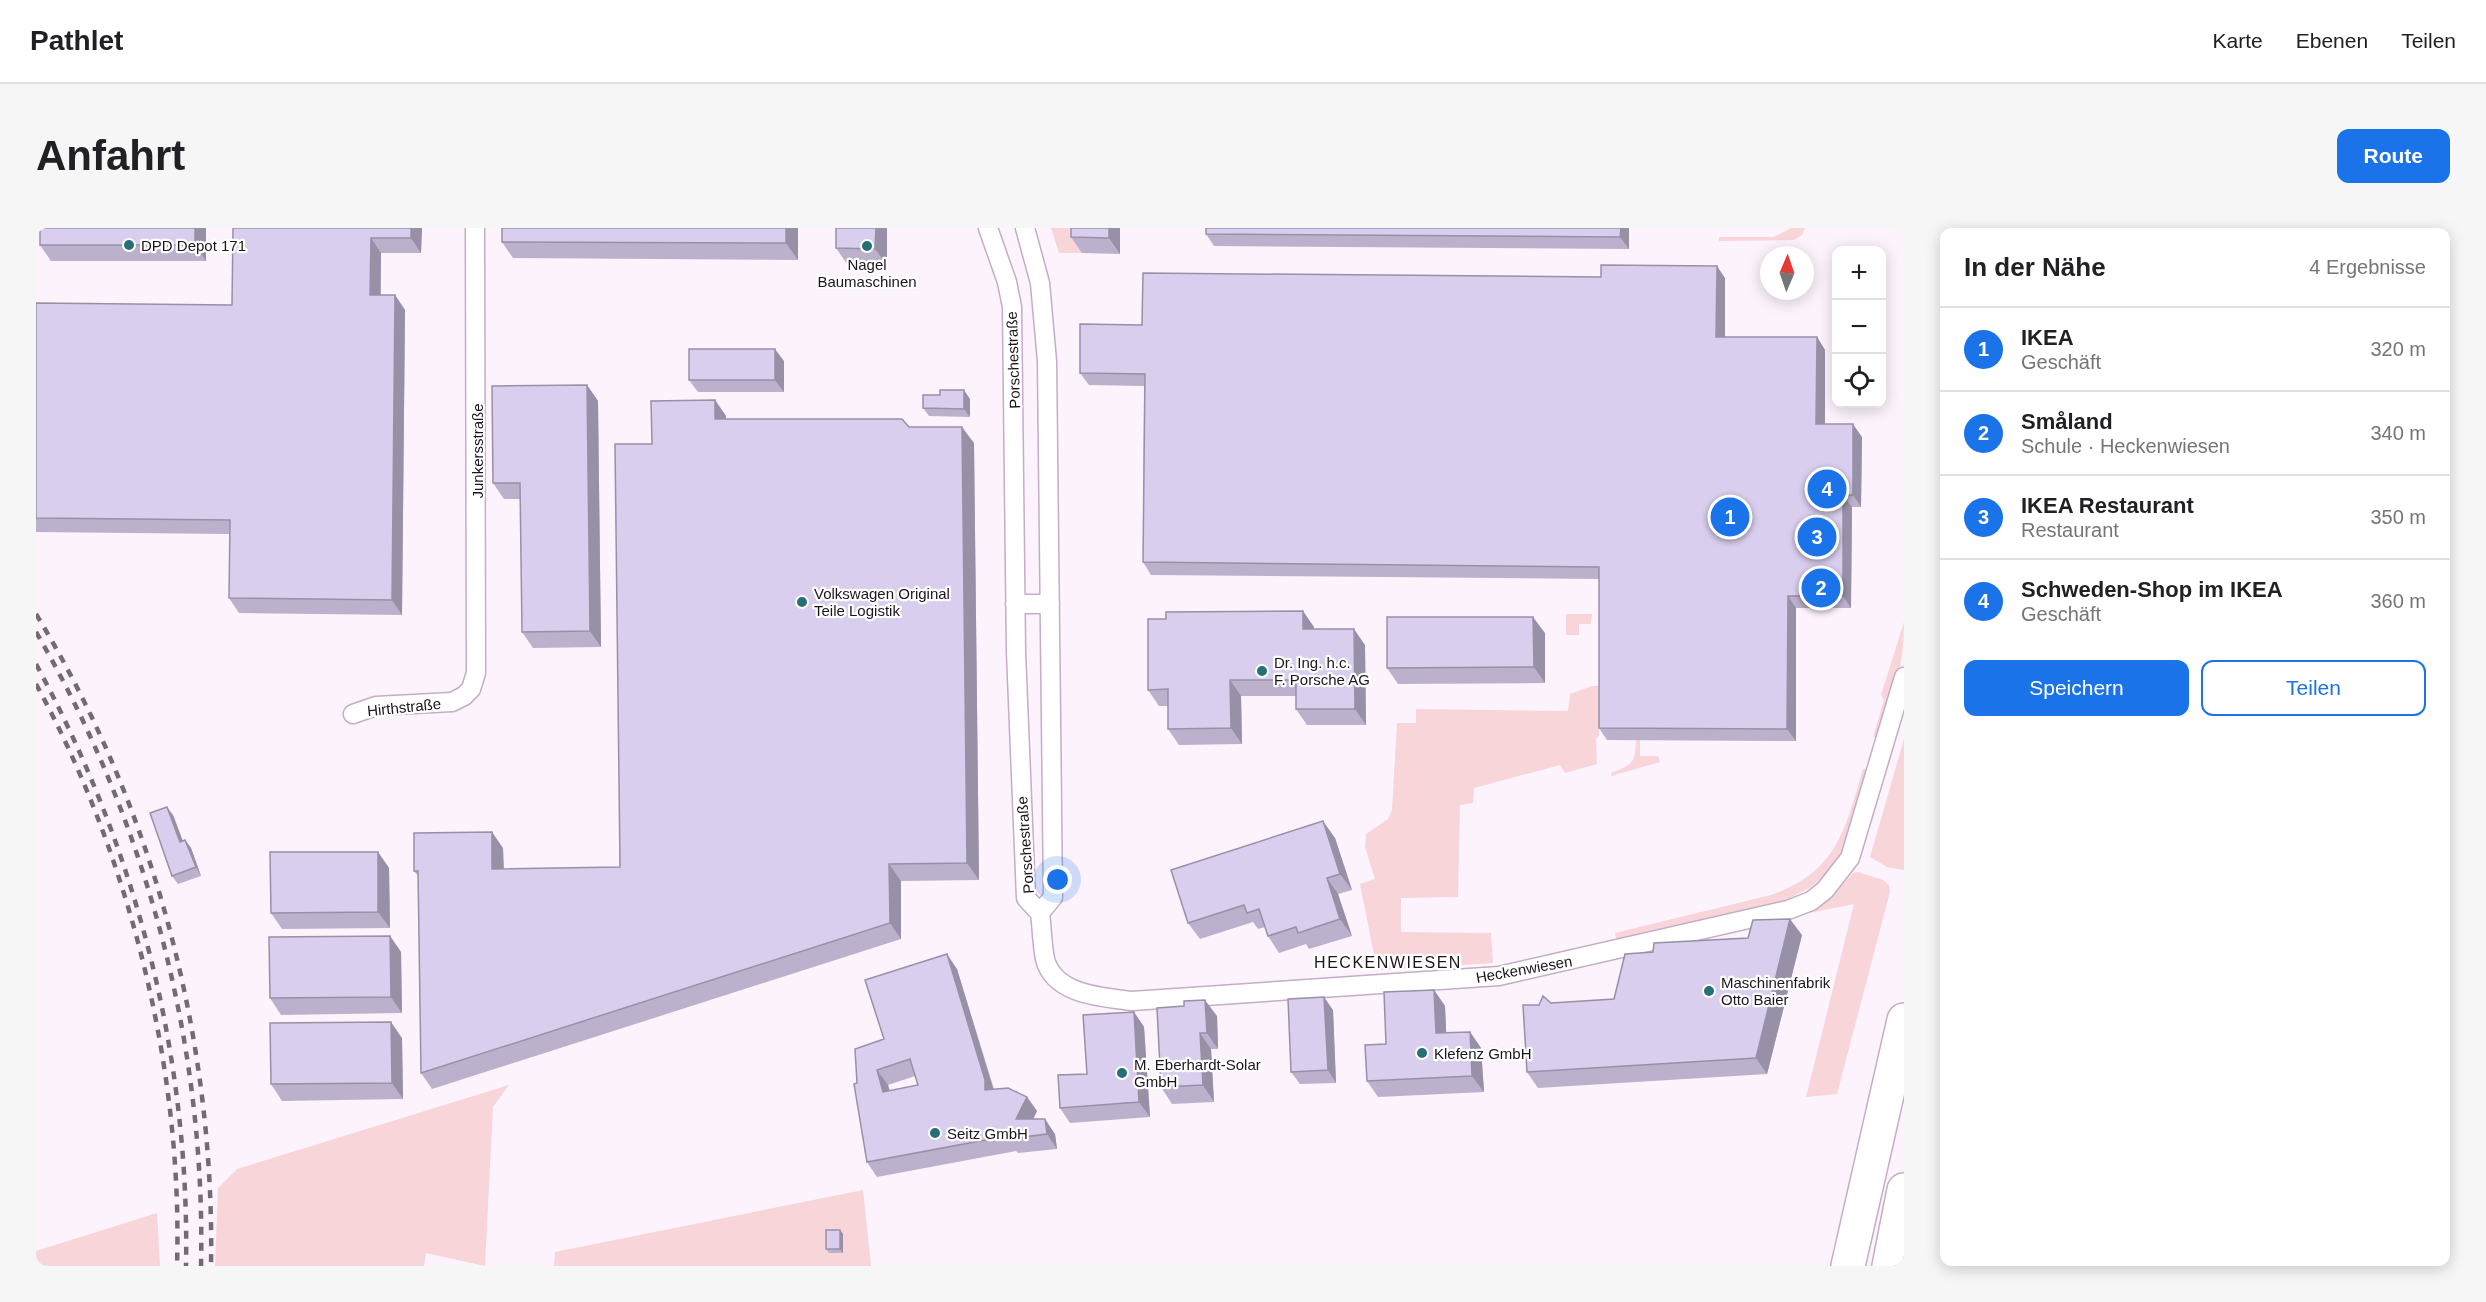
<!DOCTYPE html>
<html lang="de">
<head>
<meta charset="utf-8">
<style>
  :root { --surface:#fff; --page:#f6f6f6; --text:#202124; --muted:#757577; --line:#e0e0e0; --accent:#1a73e8 }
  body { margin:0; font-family:Helvetica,sans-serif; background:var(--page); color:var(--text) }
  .controls { position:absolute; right:18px; top:18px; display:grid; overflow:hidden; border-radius:12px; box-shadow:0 3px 15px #0003 }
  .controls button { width:54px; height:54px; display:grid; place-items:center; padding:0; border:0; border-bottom:2px solid var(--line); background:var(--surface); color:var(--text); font:30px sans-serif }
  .compass { position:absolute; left:1724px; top:18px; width:54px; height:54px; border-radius:50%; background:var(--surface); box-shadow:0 3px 15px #0003; rotate:2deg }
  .you { position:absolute; left:1022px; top:652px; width:21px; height:21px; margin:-15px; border:4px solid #fff; border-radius:50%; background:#1a73e8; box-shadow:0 0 0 9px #1a73e833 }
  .badge { display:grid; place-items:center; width:39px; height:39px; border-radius:50%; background:var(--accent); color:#fff; font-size:20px; font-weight:700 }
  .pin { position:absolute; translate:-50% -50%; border:3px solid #fff; box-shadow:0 2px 6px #0006 }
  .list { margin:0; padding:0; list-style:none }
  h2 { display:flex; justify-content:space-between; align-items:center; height:78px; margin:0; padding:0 24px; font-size:26px }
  h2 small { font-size:20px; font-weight:400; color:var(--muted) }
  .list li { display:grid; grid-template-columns:39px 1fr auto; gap:18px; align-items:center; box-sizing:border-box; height:84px; padding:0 24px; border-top:2px solid var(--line) }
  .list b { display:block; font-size:22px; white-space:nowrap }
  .list p { margin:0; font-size:20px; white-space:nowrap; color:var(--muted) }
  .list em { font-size:20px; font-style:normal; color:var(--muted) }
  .actions { display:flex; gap:12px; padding:18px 24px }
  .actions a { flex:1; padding:14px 0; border:2px solid var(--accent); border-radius:12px; text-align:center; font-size:21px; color:var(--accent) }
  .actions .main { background:var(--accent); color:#fff }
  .icon { flex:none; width:33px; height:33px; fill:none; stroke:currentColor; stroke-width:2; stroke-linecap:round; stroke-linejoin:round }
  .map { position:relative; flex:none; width:1868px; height:1038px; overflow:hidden; border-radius:12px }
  header { display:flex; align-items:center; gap:36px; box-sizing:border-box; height:84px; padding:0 30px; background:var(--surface); border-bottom:2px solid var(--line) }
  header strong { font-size:28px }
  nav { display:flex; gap:33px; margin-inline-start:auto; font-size:21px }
  .intro { display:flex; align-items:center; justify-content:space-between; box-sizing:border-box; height:144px; padding:0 36px }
  h1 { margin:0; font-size:42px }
  .button { padding:15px 27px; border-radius:12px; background:var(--accent); color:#fff; font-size:21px; font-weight:700 }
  main { display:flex; gap:36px; padding:0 36px }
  aside { flex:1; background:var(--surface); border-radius:12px; box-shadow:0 3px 15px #0003 }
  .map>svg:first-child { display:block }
  .green { fill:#f8d5d8 }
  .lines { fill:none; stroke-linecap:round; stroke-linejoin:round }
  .street-casing { stroke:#c4adc5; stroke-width:21 }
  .highway-casing { stroke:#c4adc5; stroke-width:36 }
  .street { stroke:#fff; stroke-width:18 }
  .highway { stroke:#fff; stroke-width:33 }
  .rail { stroke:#736a73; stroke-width:4.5; stroke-dasharray:8 8; stroke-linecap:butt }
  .wall { fill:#bbb1cc; fill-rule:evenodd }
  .shaded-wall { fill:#9890a6 }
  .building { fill:#d9ceed; stroke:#9890a6; stroke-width:1.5; fill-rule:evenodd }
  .poi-dot { fill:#266f78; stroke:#fff; stroke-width:2 }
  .labels { text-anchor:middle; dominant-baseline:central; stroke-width:4.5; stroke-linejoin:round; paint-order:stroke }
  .poi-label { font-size:15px; fill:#1d141d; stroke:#fff; text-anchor:start }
  .street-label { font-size:15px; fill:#1d141d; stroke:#fff }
  .neighbourhood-label { font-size:16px; letter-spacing:1.5px; fill:#1d141d; stroke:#fff }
</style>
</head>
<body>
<header>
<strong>Pathlet</strong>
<nav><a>Karte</a><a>Ebenen</a><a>Teilen</a></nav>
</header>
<div class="intro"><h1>Anfahrt</h1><a class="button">Route</a></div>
<main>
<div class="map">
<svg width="1868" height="1038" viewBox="0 0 1868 1038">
  <rect width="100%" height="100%" fill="#fdf3fd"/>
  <path class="green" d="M1015,0H1047L1046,25H1023Z
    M1755,0H1769L1766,7L1758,12L1683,13V9H1738Z
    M1530,386H1556L1555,396H1543V407H1530Z
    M1868,394C1868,435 1858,471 1846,510L1837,509L1848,472L1845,467Z
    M1556,458H1564L1563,507L1560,511L1561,536L1529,545L1524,537L1438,560L1437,575L1424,577L1422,669L1365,670V704L1455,705L1457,735L1341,742L1324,656L1339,651L1329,619L1330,606L1352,591L1356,582L1361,495H1380V481L1532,483L1534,466Z
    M1868,511V642L1851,639L1834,629Z
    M1600,512H1604V528H1622L1624,534L1575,548V545C1597,536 1599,536 1600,512Z
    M1827,541H1837L1813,616L1792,645L1775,659L1748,673L1581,715L1579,705L1735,667C1801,644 1809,602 1827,541Z
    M1822,644L1847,652L1853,657L1854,664L1801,866L1770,869L1818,676L1773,685L1798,666L1817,645Z
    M473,857L457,879L449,1038L390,1025L388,1038H179L182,960L201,941Z
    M827,962L835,1038H518L519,1024Z
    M121,985L124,1038H0V1023Z"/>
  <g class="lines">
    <g class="street-casing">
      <path id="street" d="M952,0L971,54L976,79L980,424L990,670L1004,685
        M989,0L1004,55L1011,133L1017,669L1004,685
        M979,376H1014
        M317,486L340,478L416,474L428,468L435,461L440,445L439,0
        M1004,685C1006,700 1006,716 1009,731C1018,767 1066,769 1096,773L1463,748L1752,682L1775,673L1789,662L1814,630L1868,449"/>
    </g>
    <g class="highway-casing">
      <path id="highway" d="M1812,1038L1868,792
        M1853,1038L1868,962"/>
    </g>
    <use href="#street" class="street"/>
    <use href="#highway" class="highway"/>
    <path class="rail" d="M0,386C118,580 179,812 175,1038
      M0,404C111,594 170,818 165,1038
      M0,436C100,620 154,828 150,1038
      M0,456C94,628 147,842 141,1038"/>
  </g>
  <path class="wall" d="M170,0V33H15L4,17Z
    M197,0H386L385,25H345V67H359L369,82L366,387L203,385L193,370V306L0,304V75L196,77Z
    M466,0H762V32L477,30L466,14Z
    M851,0V37L811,36L800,20Z
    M1035,0H1084V26L1046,25L1035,9Z
    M1593,0V21L1178,18L1170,6Z
    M1689,50V109H1781L1789,122V196L1826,209L1825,279H1816L1815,380H1760V513L1571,512L1563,500V351L1115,347L1107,334L1108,158L1053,157L1044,145L1106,97Z
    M748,133V164H662L653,152Z
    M551,157L562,173L565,419L497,420L486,404L484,271H468L457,255Z
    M934,171V189L893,188L887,180Z
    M679,172L690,188V191L873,199L938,215L943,652L865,653V711L396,861L385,845L383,649L378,643L467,620L468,641L584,639Z
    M1278,399V401L1329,417L1330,497H1271L1260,481V468H1205L1206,516L1143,517L1132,501V478H1123L1112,462Z
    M1509,405V455L1362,456L1351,440Z
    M137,587L147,613L149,612L155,620L165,648L142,656L136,648Z
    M1299,610L1316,662L1302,666L1316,708L1273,721L1270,716L1243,725L1232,708L1229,699L1222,701L1217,694L1164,711L1152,695Z
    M342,624L353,640L354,700L246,701L235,685Z
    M1766,707L1731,846L1502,860L1491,844L1503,777L1578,771L1617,724Z
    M354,708L365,724L366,785L245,787L234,770Z
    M921,741L958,861L991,869L1001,883L997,891L1019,906L1021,921L982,925L980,923L841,949L831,934L821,855L848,811ZM879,848L882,857L854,863L852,857Z
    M1398,762L1409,778L1410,805L1434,804L1445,820L1448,864L1342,869L1331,853L1350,816Z
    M1121,780L1181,788L1182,821H1175L1178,874L1136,876L1125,859Z
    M1297,782L1300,855L1264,856L1255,844Z
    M1098,784L1108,799L1114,889L1034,895L1024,880Z
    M366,810L367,871L246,873L235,856Z
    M804,1002L807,1006V1025H793L790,1021Z"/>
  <path class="shaded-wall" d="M159,0H170V33L159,17Z
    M375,0H386L385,25L375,10Z
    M750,0H762V32L750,15Z
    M840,0H851V37L839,21Z
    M1073,0H1084V26L1073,10Z
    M1585,0H1593V21L1584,9Z
    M335,10L345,25L344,82L334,67Z
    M1681,38L1689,50V121L1680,109Z
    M359,67L369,82L366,387L356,372Z
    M1781,109L1789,122V208L1780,196Z
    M739,121L748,133V164L739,152Z
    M551,157L562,173L565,419L554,403Z
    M928,162L934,171V189L928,181Z
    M679,172L690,188V207L679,191Z
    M1817,196L1826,209L1825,279L1817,267Z
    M926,199L938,215L943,652L931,635Z
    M1807,267L1816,279L1815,380L1807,368Z
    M1752,368L1760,380V513L1751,501Z
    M1267,383L1278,399L1279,417L1267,401Z
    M1497,389L1509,405V455L1498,439Z
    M1318,401L1329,417L1330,497L1319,481Z
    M1194,452L1205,468L1206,516L1195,500Z
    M131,579L137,587L150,622L144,614Z
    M1287,593L1299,610L1316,662L1304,646Z
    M456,604L467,620L468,657L456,641Z
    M149,612L155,620L165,648L160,639Z
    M342,624L353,640L354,700L342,684Z
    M853,636L865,653V711L854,695Z
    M1291,650L1302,666L1316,708L1304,691Z
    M1754,691L1766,707L1731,846L1720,830Z
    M354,708L365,724L366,785L355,769Z
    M911,726L921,741L959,867L949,862Z
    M1398,762L1409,778L1411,822L1400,805Z
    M1288,769L1297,782L1300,855L1292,842Z
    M1169,772L1181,788L1182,821L1171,805Z
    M1098,784L1108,799L1114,889L1103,874Z
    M355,794L366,810L367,871L356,855Z
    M1434,804L1445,820L1448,864L1436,848Z
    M1164,805L1175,821L1178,874L1167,857Z
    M841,842L852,857L858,879L847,864Z
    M991,869L1001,883L990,906L980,891Z
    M1009,891L1019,906L1021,921L1011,906Z
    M804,1002L807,1006V1025L804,1021Z"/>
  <path class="building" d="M4,0H159V17H4Z
    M197,0H375V10H335L334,67H359L356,372L193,370L194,292L0,290V75L196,77Z
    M466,0H750V15L466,14Z
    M800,0H840L839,21L800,20Z
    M1035,0H1073V10L1035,9Z
    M1170,0H1585L1584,9L1170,6Z
    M1565,37L1681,38L1680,109H1781L1780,196H1817V267H1807V368H1752L1751,501L1563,500V339L1107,334L1109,146L1044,145V96L1106,97L1107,45L1565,49Z
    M653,121H739V152H653Z
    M551,157L554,403L486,404L484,255H457L456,158Z
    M904,162H928V181L887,180V167H904Z
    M679,172V191H866L873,199H926L931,635L853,636L854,695L385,845L382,643H378V605L456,604V641L584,639L579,216H616L615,173Z
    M1267,383V401H1318L1319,481H1260V452H1194L1195,500L1132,501V461L1112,462V391H1130V384Z
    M1351,389H1497L1498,439L1351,440Z
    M131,579L144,614L149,612L160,639L136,648L114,585Z
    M1287,593L1304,646L1291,650L1304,691L1262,705L1260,699L1232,708L1223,681L1211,685L1208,677L1152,695L1135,642Z
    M234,624H342V684L235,685Z
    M1754,691L1720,830L1491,844L1487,777H1503L1507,768L1515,775L1578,771L1589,726L1617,724L1618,715L1712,710L1717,692Z
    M354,708L355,769L234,770L233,709Z
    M911,726L949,852V862L972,860L991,869L980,891H1009L1011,906L971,911V908L831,934L818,856L821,855L819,821L848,811L829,752ZM874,831L882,857L847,864L841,842Z
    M1398,762L1400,805L1434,804L1436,848L1331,853L1329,817L1350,816L1348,764Z
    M1288,769L1292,842L1255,844L1252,771Z
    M1169,772L1171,805H1164L1167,857L1125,859L1121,780L1148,778V773Z
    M1098,784L1103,874L1024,880L1022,847L1051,846L1047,787Z
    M355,794L356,855L235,856L234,795Z
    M790,1002H804V1021H790Z"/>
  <g class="poi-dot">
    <circle cx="93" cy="17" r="6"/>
    <circle cx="831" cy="18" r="6"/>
    <circle cx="766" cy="374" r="6"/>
    <circle cx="1226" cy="443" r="6"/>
    <circle cx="1673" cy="763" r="6"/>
    <circle cx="1386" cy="825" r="6"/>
    <circle cx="1086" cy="845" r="6"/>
    <circle cx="899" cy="905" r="6"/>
  </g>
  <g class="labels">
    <g class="poi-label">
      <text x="105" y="17">DPD Depot 171</text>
      <text x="831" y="36" text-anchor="middle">Nagel<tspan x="831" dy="17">Baumaschinen</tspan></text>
      <text x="778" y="365">Volkswagen Original<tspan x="778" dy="17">Teile Logistik</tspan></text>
      <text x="1238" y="434">Dr. Ing. h.c.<tspan x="1238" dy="17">F. Porsche AG</tspan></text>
      <text x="1685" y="754">Maschinenfabrik<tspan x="1685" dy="17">Otto Baier</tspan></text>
      <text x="1398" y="825">Klefenz GmbH</text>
      <text x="1098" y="836">M. Eberhardt-Solar<tspan x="1098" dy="17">GmbH</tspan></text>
      <text x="911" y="905">Seitz GmbH</text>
    </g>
    <g class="street-label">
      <text transform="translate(977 132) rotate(-92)">Porschestraße</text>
      <text transform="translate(441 223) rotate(-90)">Junkersstraße</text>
      <text transform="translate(368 479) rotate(-6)">Hirthstraße</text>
      <text transform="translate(989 617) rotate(-94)">Porschestraße</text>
      <text transform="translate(1488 741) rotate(-10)">Heckenwiesen</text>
    </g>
    <g class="neighbourhood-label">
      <text x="1352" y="734">HECKENWIESEN</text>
    </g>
  </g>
</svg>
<div class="controls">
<button>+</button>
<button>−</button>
<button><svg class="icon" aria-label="locate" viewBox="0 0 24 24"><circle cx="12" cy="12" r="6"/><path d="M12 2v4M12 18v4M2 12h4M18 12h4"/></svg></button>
</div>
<svg class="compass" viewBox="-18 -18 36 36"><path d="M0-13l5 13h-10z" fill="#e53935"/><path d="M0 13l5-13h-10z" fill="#757577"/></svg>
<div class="you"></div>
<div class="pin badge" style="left:1694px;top:289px">1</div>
<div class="pin badge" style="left:1785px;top:360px">2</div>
<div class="pin badge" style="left:1781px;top:309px">3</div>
<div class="pin badge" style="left:1791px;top:261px">4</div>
</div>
<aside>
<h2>In der Nähe<small>4 Ergebnisse</small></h2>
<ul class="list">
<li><span class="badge">1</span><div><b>IKEA</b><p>Geschäft</p></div><em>320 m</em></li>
<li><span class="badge">2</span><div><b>Småland</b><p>Schule · Heckenwiesen</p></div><em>340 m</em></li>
<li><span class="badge">3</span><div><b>IKEA Restaurant</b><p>Restaurant</p></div><em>350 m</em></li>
<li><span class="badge">4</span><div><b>Schweden-Shop im IKEA</b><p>Geschäft</p></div><em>360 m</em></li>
</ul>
<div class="actions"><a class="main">Speichern</a><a>Teilen</a></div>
</aside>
</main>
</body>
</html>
